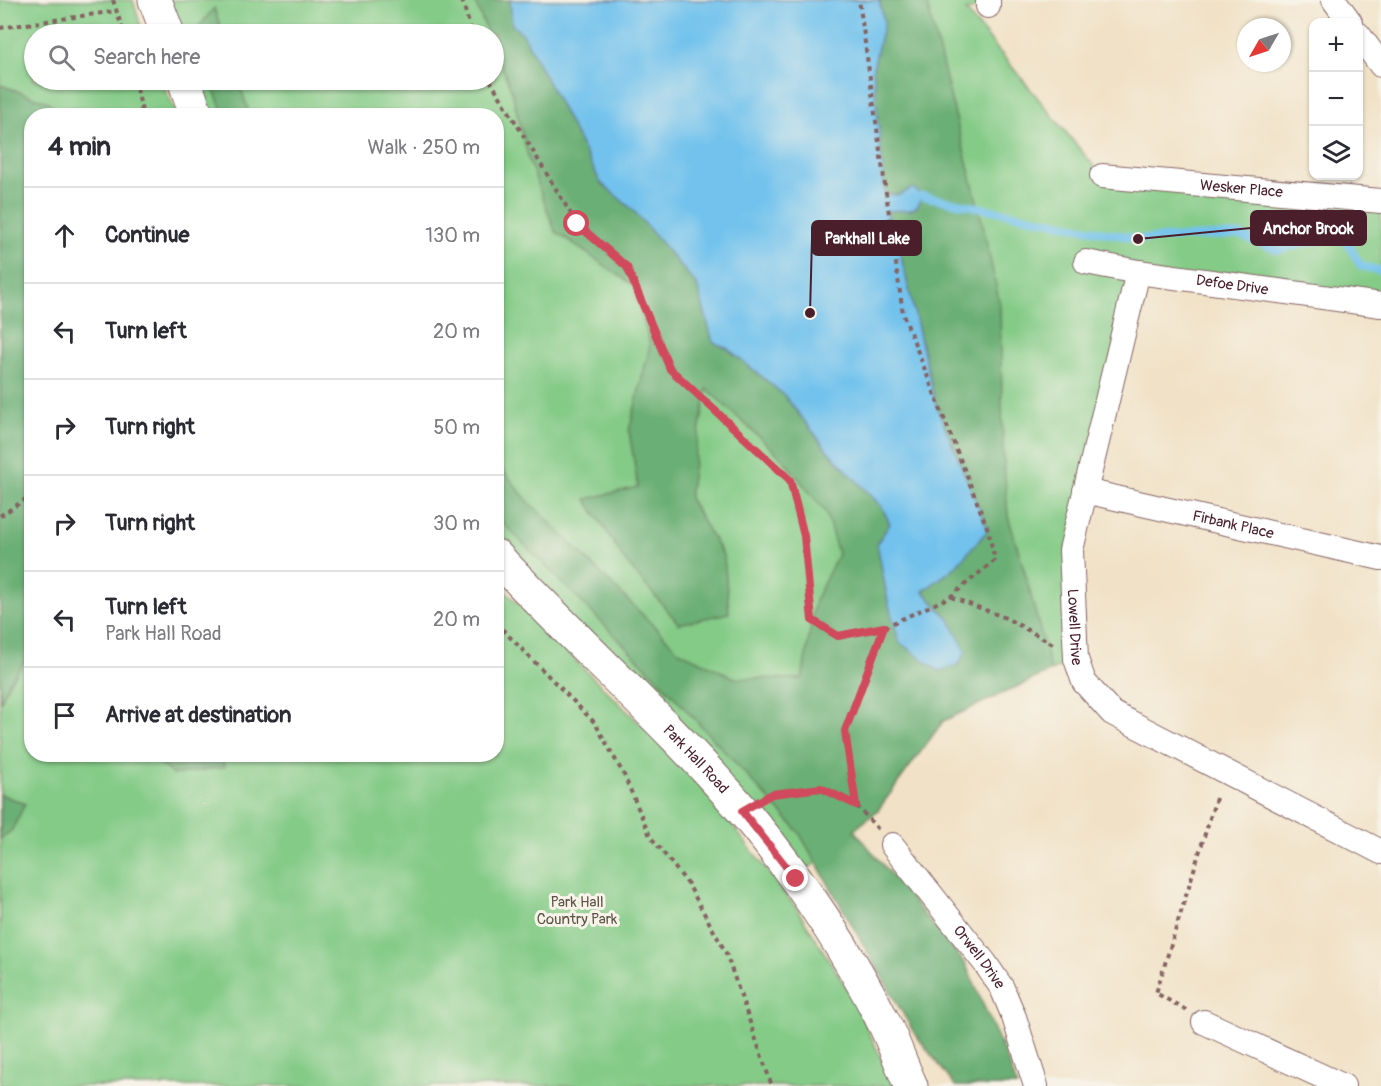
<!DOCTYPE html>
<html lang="en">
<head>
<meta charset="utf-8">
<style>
  :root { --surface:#fff; --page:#f2f2f3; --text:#2b2b33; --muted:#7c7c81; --line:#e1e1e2 }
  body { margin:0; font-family:Pangolin,sans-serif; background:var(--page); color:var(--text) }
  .controls { position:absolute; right:18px; top:18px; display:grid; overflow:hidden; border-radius:12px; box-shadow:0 2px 4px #0004 }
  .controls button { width:54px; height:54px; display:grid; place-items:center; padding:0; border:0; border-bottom:2px solid var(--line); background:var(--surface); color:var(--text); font:30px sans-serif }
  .compass { position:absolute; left:1237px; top:18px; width:54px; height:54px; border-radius:50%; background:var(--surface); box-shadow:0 2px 4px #0004; rotate:231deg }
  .stop { position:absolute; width:18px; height:18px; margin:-14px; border:4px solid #d1495b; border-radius:50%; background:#fff }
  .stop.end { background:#d1495b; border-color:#fff; box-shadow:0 2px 6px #0008 }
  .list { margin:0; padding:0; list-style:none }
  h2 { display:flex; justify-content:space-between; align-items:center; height:78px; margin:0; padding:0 24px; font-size:26px }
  h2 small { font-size:20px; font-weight:400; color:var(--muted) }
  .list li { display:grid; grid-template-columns:39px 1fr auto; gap:18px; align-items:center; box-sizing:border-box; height:96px; padding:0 24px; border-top:2px solid var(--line) }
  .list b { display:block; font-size:22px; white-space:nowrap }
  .list p { margin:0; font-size:20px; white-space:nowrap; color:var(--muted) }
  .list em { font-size:20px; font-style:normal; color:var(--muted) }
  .icon { flex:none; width:33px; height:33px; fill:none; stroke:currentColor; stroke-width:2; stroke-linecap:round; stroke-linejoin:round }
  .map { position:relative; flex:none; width:1381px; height:1086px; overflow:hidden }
  .search { position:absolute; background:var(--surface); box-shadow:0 2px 4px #0004; left:24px; top:24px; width:480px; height:66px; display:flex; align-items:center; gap:15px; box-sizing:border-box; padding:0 21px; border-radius:33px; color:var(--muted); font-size:22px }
  .panel { position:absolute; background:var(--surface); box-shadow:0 2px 4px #0004; left:24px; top:108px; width:480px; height:654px; border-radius:24px }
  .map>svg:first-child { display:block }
  .green { fill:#84cb87; stroke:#677559; stroke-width:1.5 }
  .forest { fill:#6baf74; stroke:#5a6750; stroke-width:1.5 }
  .water { fill:#72c2ed; stroke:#5e708c; stroke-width:1.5 }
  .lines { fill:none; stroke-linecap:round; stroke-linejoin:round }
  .stream { stroke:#72c2ed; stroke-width:8 }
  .street-casing { stroke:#846362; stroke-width:26 }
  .primary-casing { stroke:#846362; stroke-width:35 }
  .path { stroke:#846362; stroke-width:4; stroke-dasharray:4.5 4.5; stroke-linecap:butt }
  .street { stroke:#fff; stroke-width:24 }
  .primary { stroke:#fff; stroke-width:33 }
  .route { stroke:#d1495b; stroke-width:8 }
  .labels { text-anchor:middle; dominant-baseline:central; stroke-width:6; stroke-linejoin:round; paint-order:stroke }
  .street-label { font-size:15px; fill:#4a1f2b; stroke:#f7f3e8 }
  .park-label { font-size:15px; fill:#5b5347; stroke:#f7f3e8 }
  .leader { fill:none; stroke:#4a1f2b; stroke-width:2 }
  .callout-dot { fill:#4a1f2b; stroke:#f7f3e8; stroke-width:2 }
  .callout { fill:#4a1f2b; stroke:#4a1f2b; stroke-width:2 }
  .callout-label { font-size:16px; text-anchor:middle; font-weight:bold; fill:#fff }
</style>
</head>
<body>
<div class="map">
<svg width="1381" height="1086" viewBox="0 0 1381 1086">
  <rect width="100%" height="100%" fill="#f7f3e8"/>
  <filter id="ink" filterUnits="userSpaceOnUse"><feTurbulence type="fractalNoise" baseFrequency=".0167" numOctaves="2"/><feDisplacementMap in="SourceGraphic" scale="12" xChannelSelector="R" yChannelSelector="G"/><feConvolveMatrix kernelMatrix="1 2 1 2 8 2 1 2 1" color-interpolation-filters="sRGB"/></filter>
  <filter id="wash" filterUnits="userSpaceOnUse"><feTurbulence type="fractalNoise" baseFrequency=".008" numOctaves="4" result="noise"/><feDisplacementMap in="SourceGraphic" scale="24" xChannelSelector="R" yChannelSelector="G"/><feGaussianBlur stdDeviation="1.35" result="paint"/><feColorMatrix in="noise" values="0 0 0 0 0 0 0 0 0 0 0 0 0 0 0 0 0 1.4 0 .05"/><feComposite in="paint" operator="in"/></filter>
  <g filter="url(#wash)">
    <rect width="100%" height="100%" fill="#f1e2c7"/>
    <path class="green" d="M0,0H133L143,34H34V80H160L178,115L32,116V754H496L497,583L697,780L797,909L853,998L894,1086H0Z
      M161,0H981V8L966,11L1102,176L1381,201V305L1131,270L1071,550L1076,659L943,721L878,810L796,879L497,554L496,116L200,115L185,80H494V34H170Z"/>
    <path class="forest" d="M474,0H510L513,25L523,34L601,183L633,210L697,285L713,342L728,349L784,395L828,451L882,507L890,524L877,543L888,602L950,620L923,591L953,569L988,530L936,405L897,239L886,211L910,210L917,207L913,188L899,195L885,194L873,68L884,22L879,0H926L983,225L1000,305L1003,450L1008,516L1023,566L1051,671L943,721L878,810L854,830L966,965L1009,1064L1017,1086H955L913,1031L798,831L653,674L497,517V463L527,500L679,651L735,678L802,679L815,601L838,554L826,513L783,459L707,389L696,449L689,498L724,557L729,613L679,624L625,561L586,499L638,487L629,431L650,345L634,286L555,231L529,161L512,92L494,47V34H488Z
      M214,8L223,34H193Z
      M210,80H238L250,115H224Z
      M0,85L48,102L60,115L32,116L31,653L10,681L0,703Z
      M149,755H220L225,767L173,775Z
      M0,794L25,804L12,830L0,839Z"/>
    <path class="water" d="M510,0H879L884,22L873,68L885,194L899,195L913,188L922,196L917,207L910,210L886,211L897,239L936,405L988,530L953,569L923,591L950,620L966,652L958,665L939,671L899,642L888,602L877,543L890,524L882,507L828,451L784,395L728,349L713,342L697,285L633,210L601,183L523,34L512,25Z"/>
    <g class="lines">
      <path class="stream" d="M922,196L1138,239L1239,235L1278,250L1342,234L1361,266L1381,271"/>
    </g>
  </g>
  <g filter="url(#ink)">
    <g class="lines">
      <g class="street-casing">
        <g id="street">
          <path d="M988,0V6"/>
          <path d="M1334,0L1350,22"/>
          <path d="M1358,34L1381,65"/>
          <path id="s1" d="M1102,176L1381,201"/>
          <path id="s2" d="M1086,262L1138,272L1381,305"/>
          <path id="s3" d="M1138,272L1071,550L1076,659L1084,682L1112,713L1381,852"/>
          <path id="s4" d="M1085,491L1381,558"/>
          <path id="s5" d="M892,845L985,963L1002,988L1014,1017L1036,1086"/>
          <path d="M1204,1022L1343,1086"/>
        </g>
      </g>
      <g class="primary-casing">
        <g id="primary">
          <path d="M155,0L168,34"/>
          <path d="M184,80L197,116"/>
          <path id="s6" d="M496,556C579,645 671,725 749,818C802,882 849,953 886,1027C895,1046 902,1067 911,1086"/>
        </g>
      </g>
      <path class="path" d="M113,0L124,34
        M462,0L472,34
        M0,28L116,11
        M135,80L143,116
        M490,80L577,224L627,267L670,369L790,480L804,536L811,620L838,636L884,627L950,597L995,560L988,530L903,314L859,0
        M0,516L32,495
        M951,597L1006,618L1053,644
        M496,623L595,723L624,775L650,836L688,884L726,953L772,1086
        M766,797L772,794L821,788L855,804
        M878,829L856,805L845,731L884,628
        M1186,1010L1156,993L1217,795"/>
      <use href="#street" class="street"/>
      <use href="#primary" class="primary"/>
    </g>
  </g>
  <g class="lines" filter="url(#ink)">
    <path class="route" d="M577,224L627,267L670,369L790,480L804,536L812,620L838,636L884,627L845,731L856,805L821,788L772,794L742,811L796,879"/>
  </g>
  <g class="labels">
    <g class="street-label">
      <text stroke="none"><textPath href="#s1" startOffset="140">Wesker Place</textPath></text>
      <text stroke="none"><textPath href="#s2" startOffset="148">Defoe Drive</textPath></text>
      <text stroke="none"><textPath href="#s4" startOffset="152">Firbank Place</textPath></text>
      <text stroke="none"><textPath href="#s3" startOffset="363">Lowell Drive</textPath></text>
      <text stroke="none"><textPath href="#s6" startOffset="285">Park Hall Road</textPath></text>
      <text stroke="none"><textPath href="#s5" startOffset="142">Orwell Drive</textPath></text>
    </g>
    <g class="park-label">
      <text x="577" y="902">Park Hall<tspan x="577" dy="17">Country Park</tspan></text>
    </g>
  </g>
  <path class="leader" d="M1138 239L1251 228M810 313L812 238"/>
  <g class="callout-dot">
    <circle cx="1138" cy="239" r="6"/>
    <circle cx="810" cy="313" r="6"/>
  </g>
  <g class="callout">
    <rect x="1251" y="211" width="115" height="34" rx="6"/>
    <rect x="812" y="221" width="109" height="34" rx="6"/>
  </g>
  <g class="callout-label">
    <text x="1308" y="234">Anchor Brook</text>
    <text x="867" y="244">Parkhall Lake</text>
  </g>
</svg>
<div class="controls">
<button>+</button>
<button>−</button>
<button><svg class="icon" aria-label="layers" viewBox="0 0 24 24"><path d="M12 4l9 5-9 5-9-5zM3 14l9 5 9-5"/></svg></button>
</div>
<svg class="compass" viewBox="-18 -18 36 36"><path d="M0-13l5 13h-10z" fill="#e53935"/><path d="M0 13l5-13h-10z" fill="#7c7c81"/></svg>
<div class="stop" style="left:577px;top:224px"></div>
<div class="stop end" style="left:796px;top:879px"></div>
<div class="search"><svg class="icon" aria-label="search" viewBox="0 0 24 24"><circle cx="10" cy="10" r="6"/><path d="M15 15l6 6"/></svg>Search here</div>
<section class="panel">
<h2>4 min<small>Walk · 250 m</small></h2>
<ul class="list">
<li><svg class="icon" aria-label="ahead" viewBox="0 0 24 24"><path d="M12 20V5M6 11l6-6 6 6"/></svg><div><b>Continue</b></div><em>130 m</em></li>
<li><svg class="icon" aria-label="left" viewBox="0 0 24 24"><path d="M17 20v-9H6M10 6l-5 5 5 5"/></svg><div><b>Turn left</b></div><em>20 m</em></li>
<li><svg class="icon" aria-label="right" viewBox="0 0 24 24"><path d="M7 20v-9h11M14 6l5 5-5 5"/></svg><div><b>Turn right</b></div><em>50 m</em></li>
<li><svg class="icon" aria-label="right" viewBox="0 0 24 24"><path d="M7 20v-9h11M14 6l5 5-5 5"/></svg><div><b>Turn right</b></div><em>30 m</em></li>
<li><svg class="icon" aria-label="left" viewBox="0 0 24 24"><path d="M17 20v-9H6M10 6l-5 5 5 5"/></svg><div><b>Turn left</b><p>Park Hall Road</p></div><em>20 m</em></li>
<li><svg class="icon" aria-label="arrive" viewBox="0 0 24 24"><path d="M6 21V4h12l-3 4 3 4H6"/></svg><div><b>Arrive at destination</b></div></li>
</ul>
</section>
</div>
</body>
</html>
